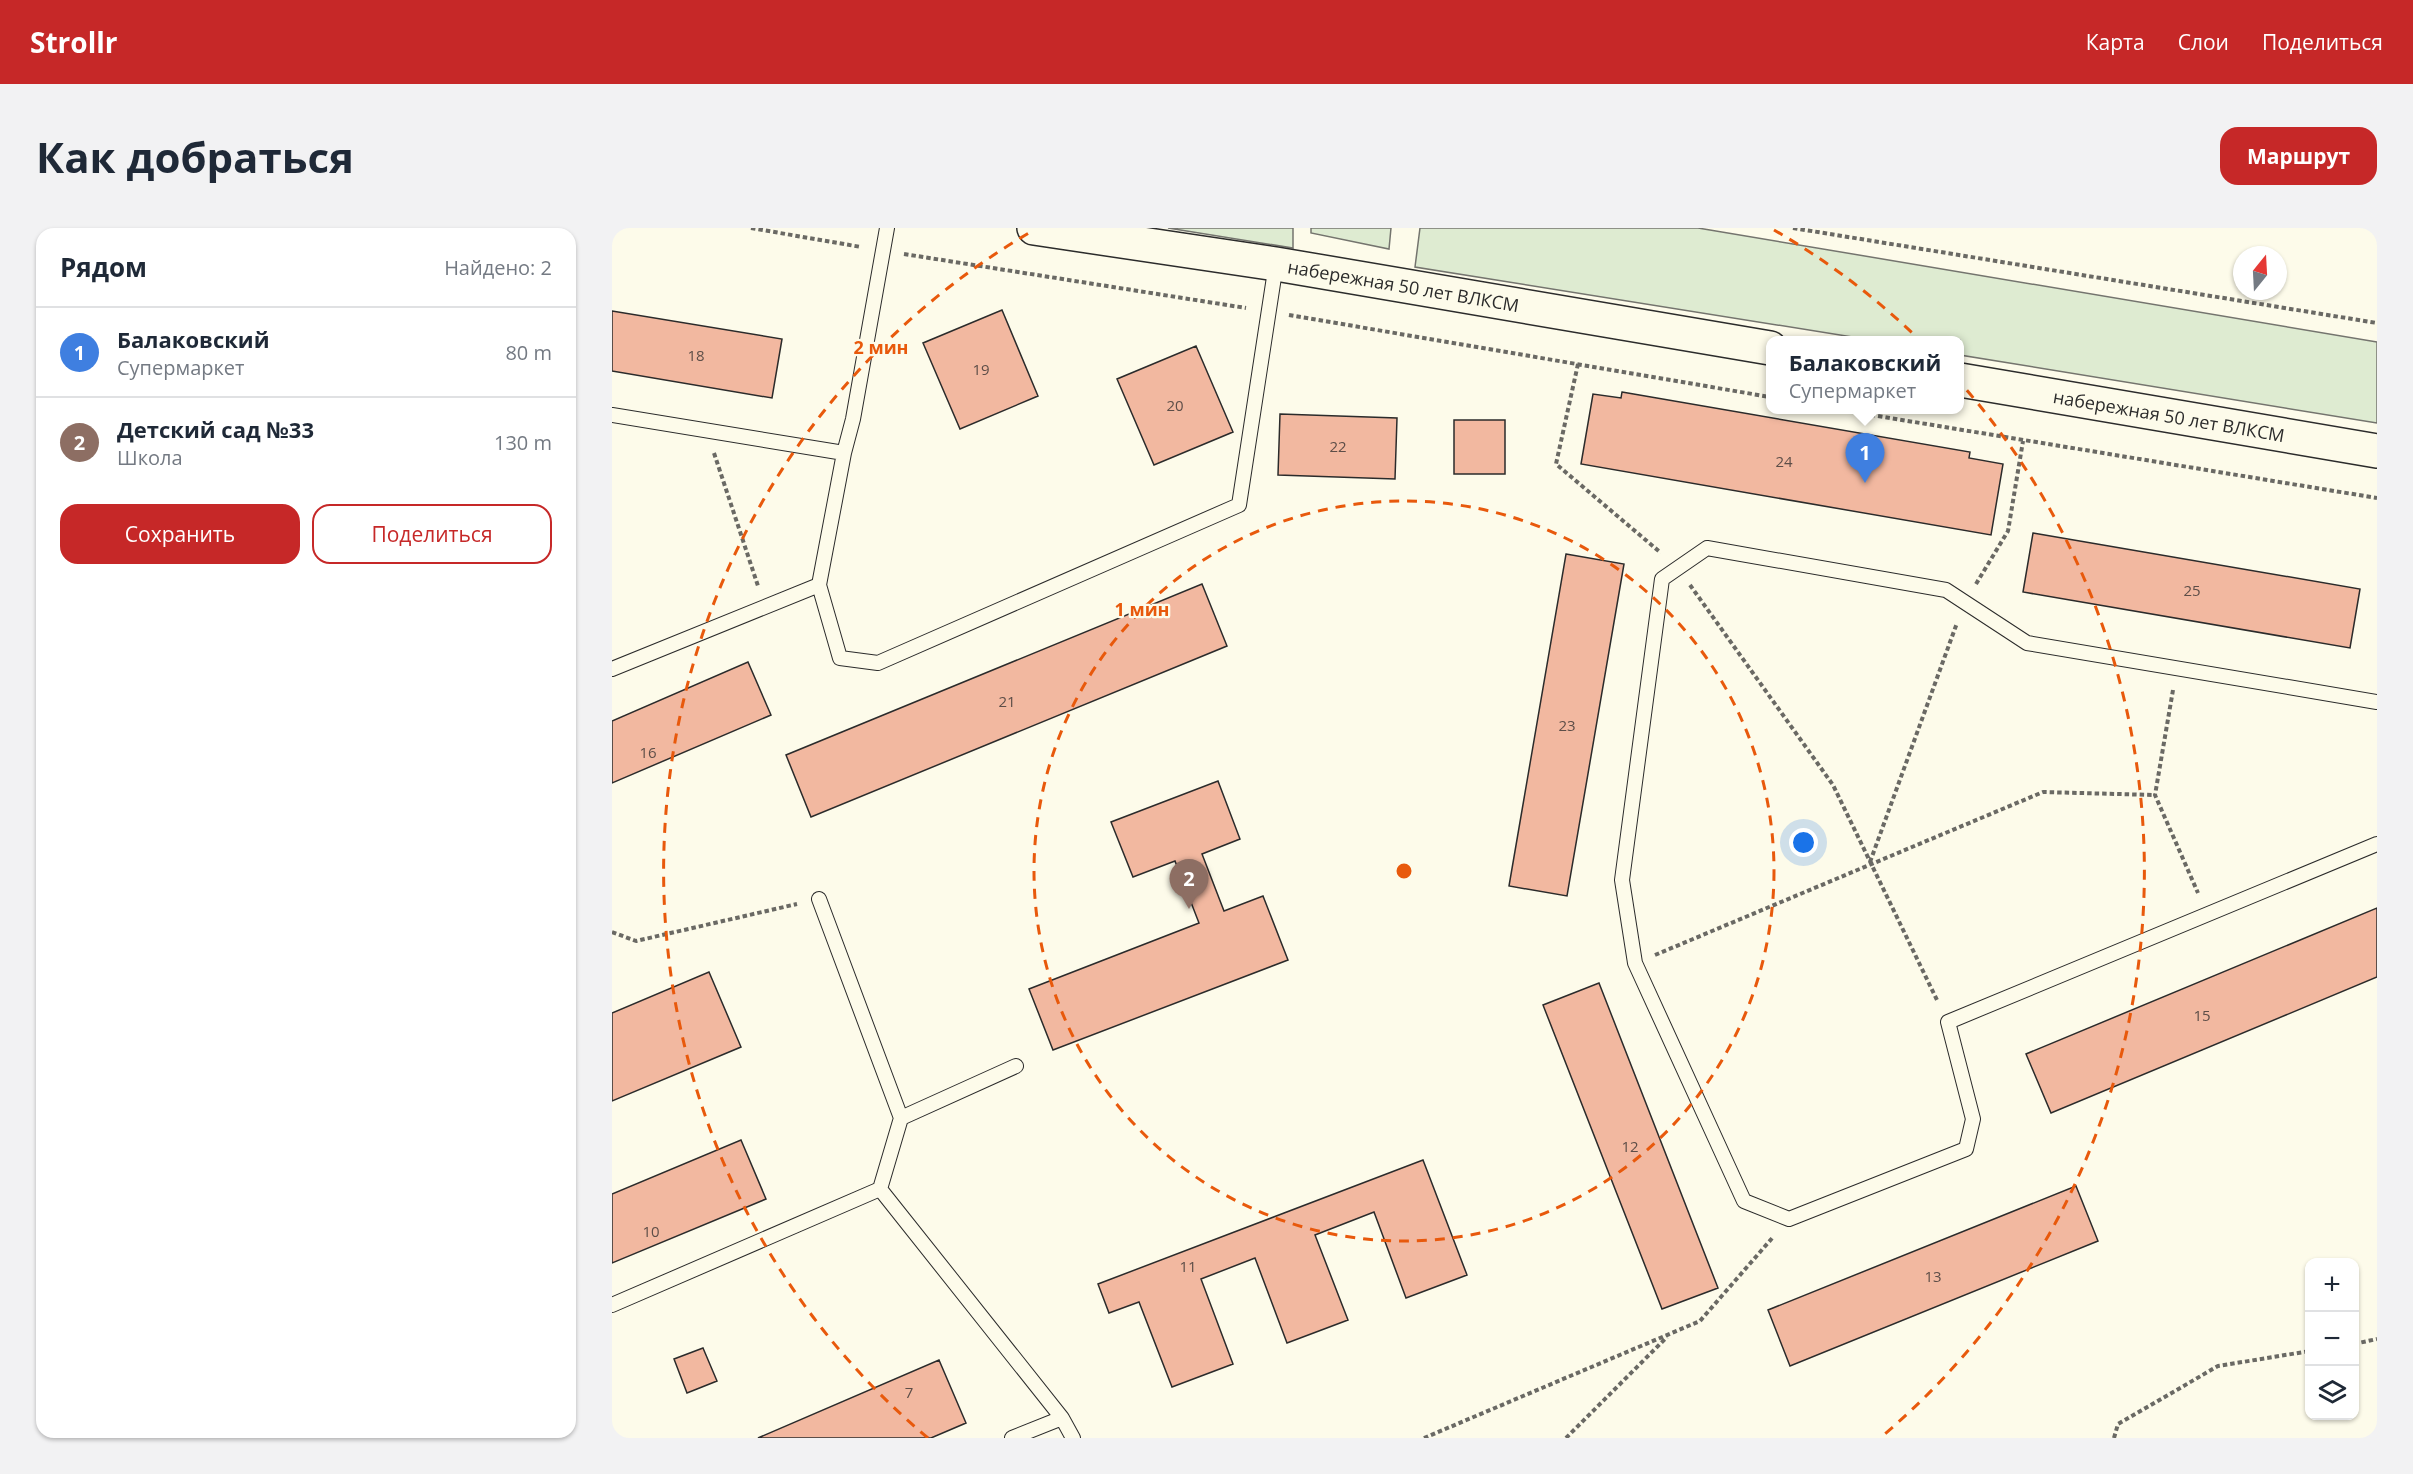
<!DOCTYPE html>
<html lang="ru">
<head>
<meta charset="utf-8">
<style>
  :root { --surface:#fff; --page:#f2f2f3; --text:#1f2937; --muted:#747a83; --line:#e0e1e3; --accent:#c62828 }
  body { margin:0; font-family:"Open Sans",sans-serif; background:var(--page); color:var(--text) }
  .controls { position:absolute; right:18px; bottom:18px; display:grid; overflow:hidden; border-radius:12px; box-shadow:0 2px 4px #0004 }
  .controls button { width:54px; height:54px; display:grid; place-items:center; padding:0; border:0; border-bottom:2px solid var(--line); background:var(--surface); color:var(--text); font:30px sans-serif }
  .compass { position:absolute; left:1621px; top:18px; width:54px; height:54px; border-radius:50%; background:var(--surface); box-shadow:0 2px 4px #0004; rotate:18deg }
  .you { position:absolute; left:1192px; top:615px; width:21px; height:21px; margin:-15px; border:4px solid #fff; border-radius:50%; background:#1a73e8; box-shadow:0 0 0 9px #1a73e833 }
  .badge { display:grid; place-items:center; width:39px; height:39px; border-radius:50%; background:var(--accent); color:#fff; font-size:20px; font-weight:700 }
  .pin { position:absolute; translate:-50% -50px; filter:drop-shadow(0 2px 3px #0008) }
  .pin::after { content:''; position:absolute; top:32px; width:21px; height:18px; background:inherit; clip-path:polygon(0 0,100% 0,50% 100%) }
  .popup { position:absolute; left:1154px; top:108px; width:198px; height:78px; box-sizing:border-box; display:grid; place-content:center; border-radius:12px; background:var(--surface); filter:drop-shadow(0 2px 4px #0005); font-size:20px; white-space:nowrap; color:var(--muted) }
  .popup b { font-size:22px; color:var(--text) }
  .popup::after { content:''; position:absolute; left:50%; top:100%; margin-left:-12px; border:12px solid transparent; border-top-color:var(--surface) }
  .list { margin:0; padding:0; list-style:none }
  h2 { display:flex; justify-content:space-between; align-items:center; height:78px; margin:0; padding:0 24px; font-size:26px }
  h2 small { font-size:20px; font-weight:400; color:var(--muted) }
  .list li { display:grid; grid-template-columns:39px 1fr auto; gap:18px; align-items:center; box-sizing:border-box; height:90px; padding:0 24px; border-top:2px solid var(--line) }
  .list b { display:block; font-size:22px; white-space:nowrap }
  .list p { margin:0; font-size:20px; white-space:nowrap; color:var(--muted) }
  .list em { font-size:20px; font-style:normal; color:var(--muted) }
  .actions { display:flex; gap:12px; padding:18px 24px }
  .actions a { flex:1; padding:14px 0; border:2px solid var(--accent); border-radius:18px; text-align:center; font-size:21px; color:var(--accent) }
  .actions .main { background:var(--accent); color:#fff }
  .icon { flex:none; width:33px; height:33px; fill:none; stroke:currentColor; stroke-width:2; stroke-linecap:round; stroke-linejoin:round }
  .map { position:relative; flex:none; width:1765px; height:1210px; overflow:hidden; border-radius:18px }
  header { display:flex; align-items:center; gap:36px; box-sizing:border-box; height:84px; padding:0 30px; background:var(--accent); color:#fff }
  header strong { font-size:28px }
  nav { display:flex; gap:33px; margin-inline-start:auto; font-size:21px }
  .intro { display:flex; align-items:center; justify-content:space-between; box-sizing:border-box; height:144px; padding:0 36px }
  h1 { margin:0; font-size:42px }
  .button { padding:15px 27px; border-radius:18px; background:var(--accent); color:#fff; font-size:21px; font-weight:700 }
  main { display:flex; gap:36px; padding:0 36px }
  aside { flex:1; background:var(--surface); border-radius:18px; box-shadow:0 2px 4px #0004 }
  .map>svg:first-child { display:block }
  .green { fill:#deebd1; stroke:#74746e; stroke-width:1.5 }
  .building { fill:#f2b8a0; stroke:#2b2b2b; stroke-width:1.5 }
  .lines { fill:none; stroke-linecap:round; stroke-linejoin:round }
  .service-casing { stroke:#2b2b2b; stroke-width:16 }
  .tertiary-casing { stroke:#2b2b2b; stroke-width:36 }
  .path { stroke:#6a6964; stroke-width:4; stroke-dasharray:4.5 3; stroke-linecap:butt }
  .service { stroke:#fdfbea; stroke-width:14 }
  .tertiary { stroke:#fdfbea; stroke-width:33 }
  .ring { fill:none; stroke:#e8590c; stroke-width:3; stroke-dasharray:10 8 }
  .labels { text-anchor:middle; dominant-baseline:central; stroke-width:4.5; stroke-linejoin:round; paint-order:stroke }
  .number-label { font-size:15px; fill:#5d4e48 }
  .street-label { font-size:18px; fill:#2b2b2b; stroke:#fdfbea }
  .centre { fill:#e8590c; stroke:#fdfbea; stroke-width:3 }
  .ring-label { font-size:18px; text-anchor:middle; font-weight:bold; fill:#e8590c; stroke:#fdfbea; stroke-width:4.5; stroke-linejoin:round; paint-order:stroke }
</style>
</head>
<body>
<header>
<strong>Strollr</strong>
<nav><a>Карта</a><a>Слои</a><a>Поделиться</a></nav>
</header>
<div class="intro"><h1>Как добраться</h1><a class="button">Маршрут</a></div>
<main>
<aside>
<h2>Рядом<small>Найдено: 2</small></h2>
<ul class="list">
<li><span class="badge" style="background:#3f7fe0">1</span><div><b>Балаковский</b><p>Супермаркет</p></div><em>80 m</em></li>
<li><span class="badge" style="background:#8d6e63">2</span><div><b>Детский сад №33</b><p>Школа</p></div><em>130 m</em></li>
</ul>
<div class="actions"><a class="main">Сохранить</a><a>Поделиться</a></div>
</aside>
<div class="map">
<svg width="1765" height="1210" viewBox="0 0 1765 1210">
  <rect width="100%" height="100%" fill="#fdfbea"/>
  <path class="green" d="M556,0H681V20Z
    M699,0H779L777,21L699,5Z
    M808,0H1086L1765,114V195L1348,127V112H1259L803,39Z"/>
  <path class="building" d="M390,82L426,168L348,201L311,115Z
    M0,83L170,111L160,170L0,143Z
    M584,118L621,204L542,237L505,151Z
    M1010,164L1358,224L1357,230L1391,236L1379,307L969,236L981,166L1009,170Z
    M668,186L785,190L783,251L666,247Z
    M842,192H893V246H842Z
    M1421,305L1748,361L1738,420L1411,364Z
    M954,326L1012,336L955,668L897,658Z
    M590,356L615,418L199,589L174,527Z
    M136,434L159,487L0,555V493Z
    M606,553L628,611L590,626L612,683L651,668L676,732L441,822L417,761L587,695L563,633L521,649L499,594Z
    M1765,680V749L1439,885L1414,826Z
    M97,744L129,819L0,873V785Z
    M987,755L1106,1060L1050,1081L931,777Z
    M129,912L154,971L0,1035V966Z
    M811,932L855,1047L794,1070L762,984L703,1007L736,1092L675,1115L643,1030L589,1051L621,1136L560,1159L527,1074L497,1085L486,1056Z
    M1464,958L1486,1013L1178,1138L1156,1082Z
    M91,1120L105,1153L75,1165L62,1131Z
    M327,1132L354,1195L319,1210H146Z"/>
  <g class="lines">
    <g class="service-casing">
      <path id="service" d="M0,187L232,225L241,191L275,0
        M232,225L207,357L228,430L266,435L627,277L664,36
        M0,441L207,357
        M1765,474L1415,415L1334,362L1095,320L1050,351L1010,652L1023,735L1132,973L1177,991L1354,921L1361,891L1336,794L1765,616
        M207,671L289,890L268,961L450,1190L400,1210
        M289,890L404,838
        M0,1077L268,961
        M450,1190L461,1210"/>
    </g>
    <g class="tertiary-casing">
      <g id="tertiary">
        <path id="s1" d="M422,0L664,36L1158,120"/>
        <path id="s2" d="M1348,152L1765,223"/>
      </g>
    </g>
    <path class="path" d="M139,0L249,19
      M1181,0L1765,95
      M292,26L634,80
      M677,87L1158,169
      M966,136L944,236L1049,325
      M1229,182L1765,270
      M102,225L146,358
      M1364,356L1396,303L1411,213
      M1078,357L1221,557L1326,774
      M1561,462L1543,567L1586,665
      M1258,634L1345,395
      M0,704L24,713L185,676
      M1043,727L1431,564L1543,567
      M1742,1116L1765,1111
      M812,1210L1088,1093L1162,1008
      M954,1210L1055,1109
      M1502,1210L1506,1196L1606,1138L1698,1123"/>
    <use href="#service" class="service"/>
    <use href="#tertiary" class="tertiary"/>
  </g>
  <g class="ring">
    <circle cx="792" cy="643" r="370"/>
    <path d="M316 1210A740 740 0 0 1 422 2M1162 2A740 740 0 0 1 1268 1210"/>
  </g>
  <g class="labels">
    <g class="number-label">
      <text x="84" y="127">18</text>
      <text x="369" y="141">19</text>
      <text x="563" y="177">20</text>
      <text x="726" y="218">22</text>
      <text x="1172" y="233">24</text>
      <text x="1580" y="362">25</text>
      <text x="395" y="473">21</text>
      <text x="955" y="497">23</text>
      <text x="36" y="524">16</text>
      <text x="1590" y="787">15</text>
      <text x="1018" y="918">12</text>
      <text x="39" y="1003">10</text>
      <text x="576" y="1038">11</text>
      <text x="1321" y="1048">13</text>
      <text x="297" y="1164">7</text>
    </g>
    <g class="street-label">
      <text stroke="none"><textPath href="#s1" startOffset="374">набережная 50 лет ВЛКСМ</textPath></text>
      <text stroke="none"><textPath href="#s2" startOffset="212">набережная 50 лет ВЛКСМ</textPath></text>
    </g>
  </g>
  <circle cx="792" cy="643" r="9" class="centre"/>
  <g class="ring-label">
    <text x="269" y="126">2 мин</text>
    <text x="530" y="388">1 мин</text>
  </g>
</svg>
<div class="controls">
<button>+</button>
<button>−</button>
<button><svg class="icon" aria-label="layers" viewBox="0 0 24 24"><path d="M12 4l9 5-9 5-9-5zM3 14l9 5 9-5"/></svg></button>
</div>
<svg class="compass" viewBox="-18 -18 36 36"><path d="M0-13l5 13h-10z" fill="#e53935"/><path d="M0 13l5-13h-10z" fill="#747a83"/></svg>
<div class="you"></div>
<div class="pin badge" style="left:1253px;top:255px;background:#3f7fe0">1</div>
<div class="popup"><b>Балаковский</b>Супермаркет</div>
<div class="pin badge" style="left:577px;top:681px;background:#8d6e63">2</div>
</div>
</main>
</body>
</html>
